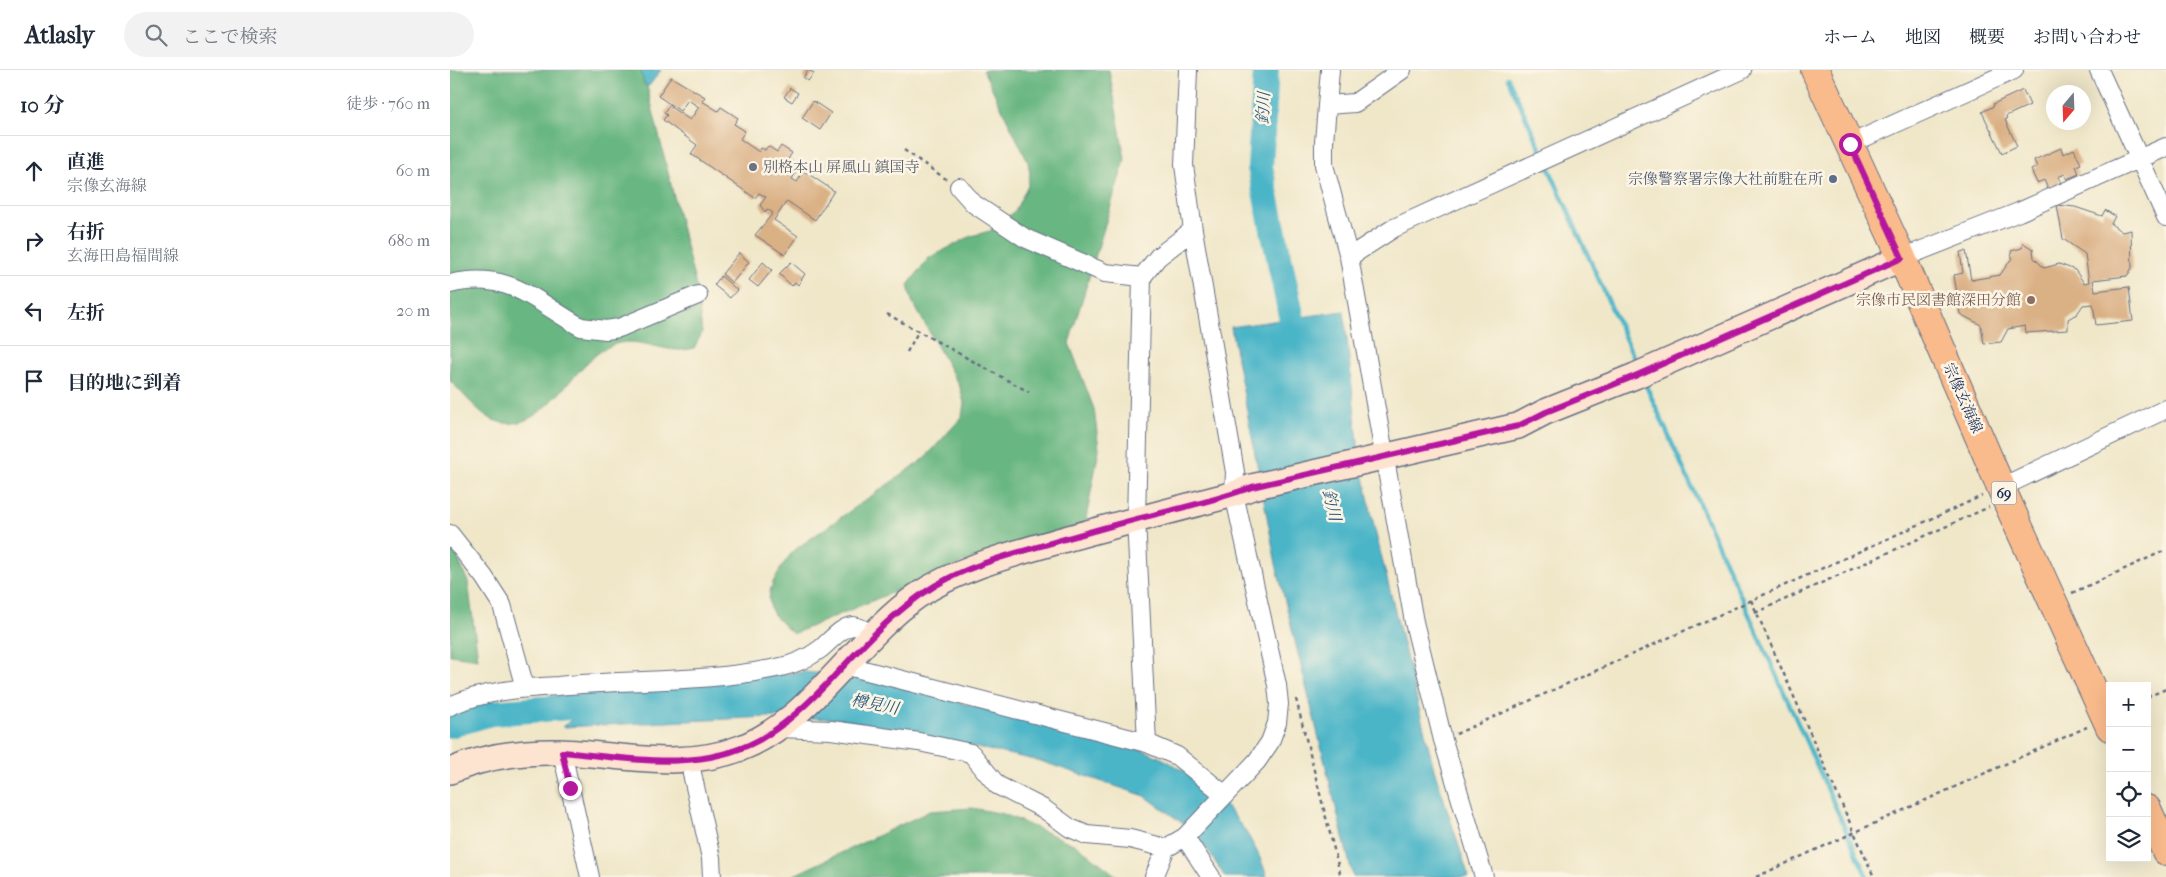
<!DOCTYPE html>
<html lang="ja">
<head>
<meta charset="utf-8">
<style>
  :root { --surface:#fff; --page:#f2f2f3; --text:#1f2937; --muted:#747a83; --line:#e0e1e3 }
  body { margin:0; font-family:"IM FELL French Canon","Noto Serif JP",serif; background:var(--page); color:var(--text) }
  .controls { position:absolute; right:15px; bottom:15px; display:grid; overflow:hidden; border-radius:0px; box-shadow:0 5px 20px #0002 }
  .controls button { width:45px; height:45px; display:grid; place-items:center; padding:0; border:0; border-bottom:1px solid var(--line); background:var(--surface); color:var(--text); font:25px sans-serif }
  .compass { position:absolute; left:1596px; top:15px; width:45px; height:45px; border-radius:50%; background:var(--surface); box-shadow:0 5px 20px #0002; rotate:199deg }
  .stop { position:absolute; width:15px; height:15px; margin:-11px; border:4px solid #b5179e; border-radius:50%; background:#fff }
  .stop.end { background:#b5179e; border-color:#fff; box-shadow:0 1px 5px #0008 }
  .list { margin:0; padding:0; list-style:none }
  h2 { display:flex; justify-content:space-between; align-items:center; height:65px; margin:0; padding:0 20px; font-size:21px }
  h2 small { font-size:16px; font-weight:400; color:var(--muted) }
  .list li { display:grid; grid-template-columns:32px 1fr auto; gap:15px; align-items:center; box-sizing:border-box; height:70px; padding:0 20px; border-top:1px solid var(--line) }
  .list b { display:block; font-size:19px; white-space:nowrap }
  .list p { margin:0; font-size:16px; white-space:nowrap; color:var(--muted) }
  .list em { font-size:16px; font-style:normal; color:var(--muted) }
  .icon { flex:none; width:28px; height:28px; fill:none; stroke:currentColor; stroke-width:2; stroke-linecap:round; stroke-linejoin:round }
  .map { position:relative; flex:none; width:1716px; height:807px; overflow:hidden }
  header { display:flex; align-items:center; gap:30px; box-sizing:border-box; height:70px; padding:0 25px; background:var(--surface); border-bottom:1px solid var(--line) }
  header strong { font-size:24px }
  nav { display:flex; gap:28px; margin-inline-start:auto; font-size:18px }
  .search { width:350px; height:45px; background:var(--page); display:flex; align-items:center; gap:12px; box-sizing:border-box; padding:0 18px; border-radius:28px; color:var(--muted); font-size:19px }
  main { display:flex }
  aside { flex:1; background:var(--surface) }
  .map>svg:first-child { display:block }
  .forest { fill:#68b681; stroke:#427270 }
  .water { fill:#4bb5c8; stroke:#337293 }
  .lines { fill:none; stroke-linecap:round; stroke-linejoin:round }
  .stream { stroke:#4bb5c8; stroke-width:4.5 }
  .river { stroke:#4bb5c8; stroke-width:26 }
  .building { fill:#dab085 }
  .minor-casing { stroke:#666f83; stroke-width:20 }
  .secondary-casing { stroke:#666f83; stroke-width:28 }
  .primary-casing { stroke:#666f83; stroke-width:30 }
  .path { stroke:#666f83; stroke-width:2.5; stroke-dasharray:4 4; stroke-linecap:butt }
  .minor { stroke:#fff; stroke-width:18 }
  .secondary { stroke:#fde4d1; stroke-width:25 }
  .primary { stroke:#fabb8c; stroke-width:28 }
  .route { stroke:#b5179e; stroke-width:6 }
  .worship-dot { fill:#6b7280; stroke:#fcf5e5; stroke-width:2 }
  .service-dot { fill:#5c6f8a; stroke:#fcf5e5; stroke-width:2 }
  .education-dot { fill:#8d6e63; stroke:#fcf5e5; stroke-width:2 }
  .labels { text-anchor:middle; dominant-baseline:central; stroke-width:5; stroke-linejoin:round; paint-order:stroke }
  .shield { fill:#fcf5e5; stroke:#5e6a86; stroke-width:1 }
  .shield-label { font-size:14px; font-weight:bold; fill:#1b2f5e }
  .worship-label { font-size:15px; fill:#5b616d; stroke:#fcf5e5; text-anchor:start }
  .service-label { font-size:15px; fill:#4e5e75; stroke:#fcf5e5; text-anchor:end }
  .education-label { font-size:15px; fill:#785e54; stroke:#fcf5e5; text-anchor:end }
  .street-label { font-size:15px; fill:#1b2f5e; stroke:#fcf5e5 }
  .water-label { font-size:16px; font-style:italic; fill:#29577e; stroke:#fcf5e5 }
</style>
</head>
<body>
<header>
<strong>Atlasly</strong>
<div class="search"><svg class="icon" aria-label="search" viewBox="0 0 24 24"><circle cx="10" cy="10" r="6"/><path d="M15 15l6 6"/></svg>ここで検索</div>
<nav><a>ホーム</a><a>地図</a><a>概要</a><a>お問い合わせ</a></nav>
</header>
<main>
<aside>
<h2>10 分<small>徒歩 · 760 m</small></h2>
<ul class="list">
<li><svg class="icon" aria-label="ahead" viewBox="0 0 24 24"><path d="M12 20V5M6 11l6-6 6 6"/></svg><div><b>直進</b><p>宗像玄海線</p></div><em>60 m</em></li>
<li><svg class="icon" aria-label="right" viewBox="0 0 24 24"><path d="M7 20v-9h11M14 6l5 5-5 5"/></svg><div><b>右折</b><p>玄海田島福間線</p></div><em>680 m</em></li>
<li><svg class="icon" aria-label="left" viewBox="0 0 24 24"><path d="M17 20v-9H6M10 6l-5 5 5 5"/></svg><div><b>左折</b></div><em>20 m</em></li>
<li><svg class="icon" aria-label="arrive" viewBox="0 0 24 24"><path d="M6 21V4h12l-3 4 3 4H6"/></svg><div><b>目的地に到着</b></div></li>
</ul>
</aside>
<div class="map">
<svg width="1716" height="807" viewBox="0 0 1716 807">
  <rect width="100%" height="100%" fill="#fcf5e5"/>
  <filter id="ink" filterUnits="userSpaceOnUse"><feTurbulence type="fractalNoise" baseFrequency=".02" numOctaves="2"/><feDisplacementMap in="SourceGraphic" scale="10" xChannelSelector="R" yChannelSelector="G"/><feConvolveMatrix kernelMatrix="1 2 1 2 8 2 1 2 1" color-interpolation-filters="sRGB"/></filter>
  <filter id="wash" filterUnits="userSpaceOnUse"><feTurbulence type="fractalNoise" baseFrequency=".0096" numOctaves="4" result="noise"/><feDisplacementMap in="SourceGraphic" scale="20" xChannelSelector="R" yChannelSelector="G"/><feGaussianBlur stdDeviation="1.12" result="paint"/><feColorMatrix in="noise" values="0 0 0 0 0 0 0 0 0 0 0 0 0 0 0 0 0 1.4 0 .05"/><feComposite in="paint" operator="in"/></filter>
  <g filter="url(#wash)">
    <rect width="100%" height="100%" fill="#f0e7c9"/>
    <path class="forest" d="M0,0H193L247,221L252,263L244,278C215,287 187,262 158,277C121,295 94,367 46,351C31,346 12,322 0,311Z
      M533,0H659L675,89L619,273L644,339L649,379L635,454L548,478L343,564C336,557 326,549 322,541C312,520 332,497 343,481L474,389L512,347L514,333L510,317L462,231L458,215L479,188L521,166L540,161L565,141L578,115L580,103L578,92Z
      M0,470L18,512L28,589L0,585Z
      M522,738L554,744L628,776L668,807H340L480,741Z"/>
    <path class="water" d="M191,0H211L199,16L194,14Z
      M894,241L909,383L924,456L984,699L1019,807H903L826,494L781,257Z
      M354,602L413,607L695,681C750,702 800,750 817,807H775L755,776L731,752L695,726L590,691L392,649L319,647L113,657L157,618Z"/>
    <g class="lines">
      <path class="stream" d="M1058,8L1094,87
        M1097,94L1188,297
        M1194,311L1417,807"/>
      <path class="river" d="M816,0L810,97L849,283
        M0,655L41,643L172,633"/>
    </g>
    <g id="blocks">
      <path class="building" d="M358,0L364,3L358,11L353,8Z
        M221,7L255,27L252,31L268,41L271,37L288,48L284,54L295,61L290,69L309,82L311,78L315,80L318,76L327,82L331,76L342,83L338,89L347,95L346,98L348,99L342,109L347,112L354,101L384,121L365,150L337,131L324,150L348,166L335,185L305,165L323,143L317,139L315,142L310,135L316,127L309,123L305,128L241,84L247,75L213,50L217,45L214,43L219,36L240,50L249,37L238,30L230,41L208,26Z
        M340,18L348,23L342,32L334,27Z
        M1573,20L1580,35L1556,46L1557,49L1555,50L1567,76L1552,83L1532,42L1544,36L1543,34Z
        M363,31L381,43L370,60L352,48Z
        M1611,78L1613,84L1624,79L1631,94L1626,96L1629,104L1617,109L1615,104L1608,107L1611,112L1607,115L1598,119L1594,110L1587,113L1581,100L1587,97L1584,90Z
        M1607,135L1625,137L1652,146L1655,140L1665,146L1661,154L1672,162L1681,160L1682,198L1677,206L1643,210L1645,221L1679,217L1683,251L1646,255L1643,234L1633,235L1627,244L1618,249V260L1576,263L1575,256L1558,259L1551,272L1534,274L1531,255L1510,244L1504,205L1513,203L1510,182L1516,181L1521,210L1550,205L1562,188L1561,181L1572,178L1573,173L1583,179L1584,188L1594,198L1609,194L1625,200L1634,213L1639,212L1635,184L1613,169Z
        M289,183L299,192L282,213L272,204Z
        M313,192L322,200L308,217L299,210Z
        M341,192L355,204L348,215L345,212L342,216L329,204Z
        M271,206L287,220L280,228L264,215Z"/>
    </g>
  </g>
  <g filter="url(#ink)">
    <use href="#blocks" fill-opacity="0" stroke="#666f83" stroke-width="1"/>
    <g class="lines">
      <g class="minor-casing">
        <path id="minor" d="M880,0L874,72V95L899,187L964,552L993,670L1034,807
          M1649,0L1716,147
          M877,35L905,33L952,0
          M1400,74L1564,0
          M509,117L524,134L575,168L655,203L692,207
          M899,187L944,158L1292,0
          M1452,188L1569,142L1716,77
          M0,214C59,200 83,230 131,257L156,260L169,258L248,225
          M1552,417L1716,339
          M0,464L34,507L52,535L75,618
          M394,595L697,673L727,686L775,725
          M0,636C33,621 72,618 108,616C183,609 258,613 331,597C345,594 358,588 369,580C379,573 390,557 403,556C409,556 418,562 424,565
          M328,658L381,660L469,672L521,683L547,715L594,739L620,758L637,765L680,769L716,778L735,767L807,691L820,672L827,653L829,634L827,615L784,424L785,402L743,160L734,95L738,0
          M697,673L686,449L692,207L708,187L743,160
          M112,682L140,807
          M239,690L261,788L262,807
          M735,767L761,807
          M704,807L716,778"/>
      </g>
      <g class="secondary-casing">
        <path id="secondary" d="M0,701C35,686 72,681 110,682C171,684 231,701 291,678C361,651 406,569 467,526C510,497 563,484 612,470C669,454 727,439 784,424L802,417L1068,356L1095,342L1185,306L1452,188"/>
      </g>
      <g class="primary-casing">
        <path id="primary" d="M1365,0L1452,188L1556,429L1660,657
          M1697,739L1716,781"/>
      </g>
      <path class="path" d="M454,80L496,109
        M437,244L579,322
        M457,282L468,262
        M1622,523L1716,480
        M1301,530L1424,807
        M1305,543L1539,437
        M1697,627L1716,619
        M846,629L891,807
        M1006,664L1532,426
        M1306,807L1637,657"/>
      <use href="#minor" class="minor"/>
      <use href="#secondary" class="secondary"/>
      <use href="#primary" class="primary"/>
    </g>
  </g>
  <g class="lines" filter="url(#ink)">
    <path class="route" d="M120,718L112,682C178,688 248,703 309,670C338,654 366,626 388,602C422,566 455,530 499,508C529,493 562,484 594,475C625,466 656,457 687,449C726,439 765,431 802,417L1068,356L1096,342L1185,306L1452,188L1400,74"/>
  </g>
  <circle class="worship-dot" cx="303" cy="97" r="5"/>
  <circle class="service-dot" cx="1383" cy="109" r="5"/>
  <circle class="education-dot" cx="1581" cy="230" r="5"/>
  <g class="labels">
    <rect class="shield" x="1541.5" y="411.5" width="25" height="23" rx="4"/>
    <g class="shield-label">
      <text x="1554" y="423">69</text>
    </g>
    <g class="worship-label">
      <text x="313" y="97">別格本山 屏風山 鎮国寺</text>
    </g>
    <g class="service-label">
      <text x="1373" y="109">宗像警察署宗像大社前駐在所</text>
    </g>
    <g class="education-label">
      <text x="1571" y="230">宗像市民図書館深田分館</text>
    </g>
    <g class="street-label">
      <text transform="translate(1513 328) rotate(66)">宗像玄海線</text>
    </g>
    <g class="water-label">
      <text transform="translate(813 38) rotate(-87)">釣川</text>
      <text transform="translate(882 435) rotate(77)">釣川</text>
      <text transform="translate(425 634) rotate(11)">樽見川</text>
    </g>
  </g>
</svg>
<div class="controls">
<button>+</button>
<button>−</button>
<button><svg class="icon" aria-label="locate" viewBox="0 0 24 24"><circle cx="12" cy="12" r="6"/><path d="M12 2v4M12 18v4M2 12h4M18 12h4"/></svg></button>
<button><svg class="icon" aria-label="layers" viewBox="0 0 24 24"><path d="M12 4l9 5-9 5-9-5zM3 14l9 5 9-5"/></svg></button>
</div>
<svg class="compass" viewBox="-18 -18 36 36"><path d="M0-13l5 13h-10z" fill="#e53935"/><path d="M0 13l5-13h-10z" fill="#747a83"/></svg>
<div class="stop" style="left:1400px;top:74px"></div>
<div class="stop end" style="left:120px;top:718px"></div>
</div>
</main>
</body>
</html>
